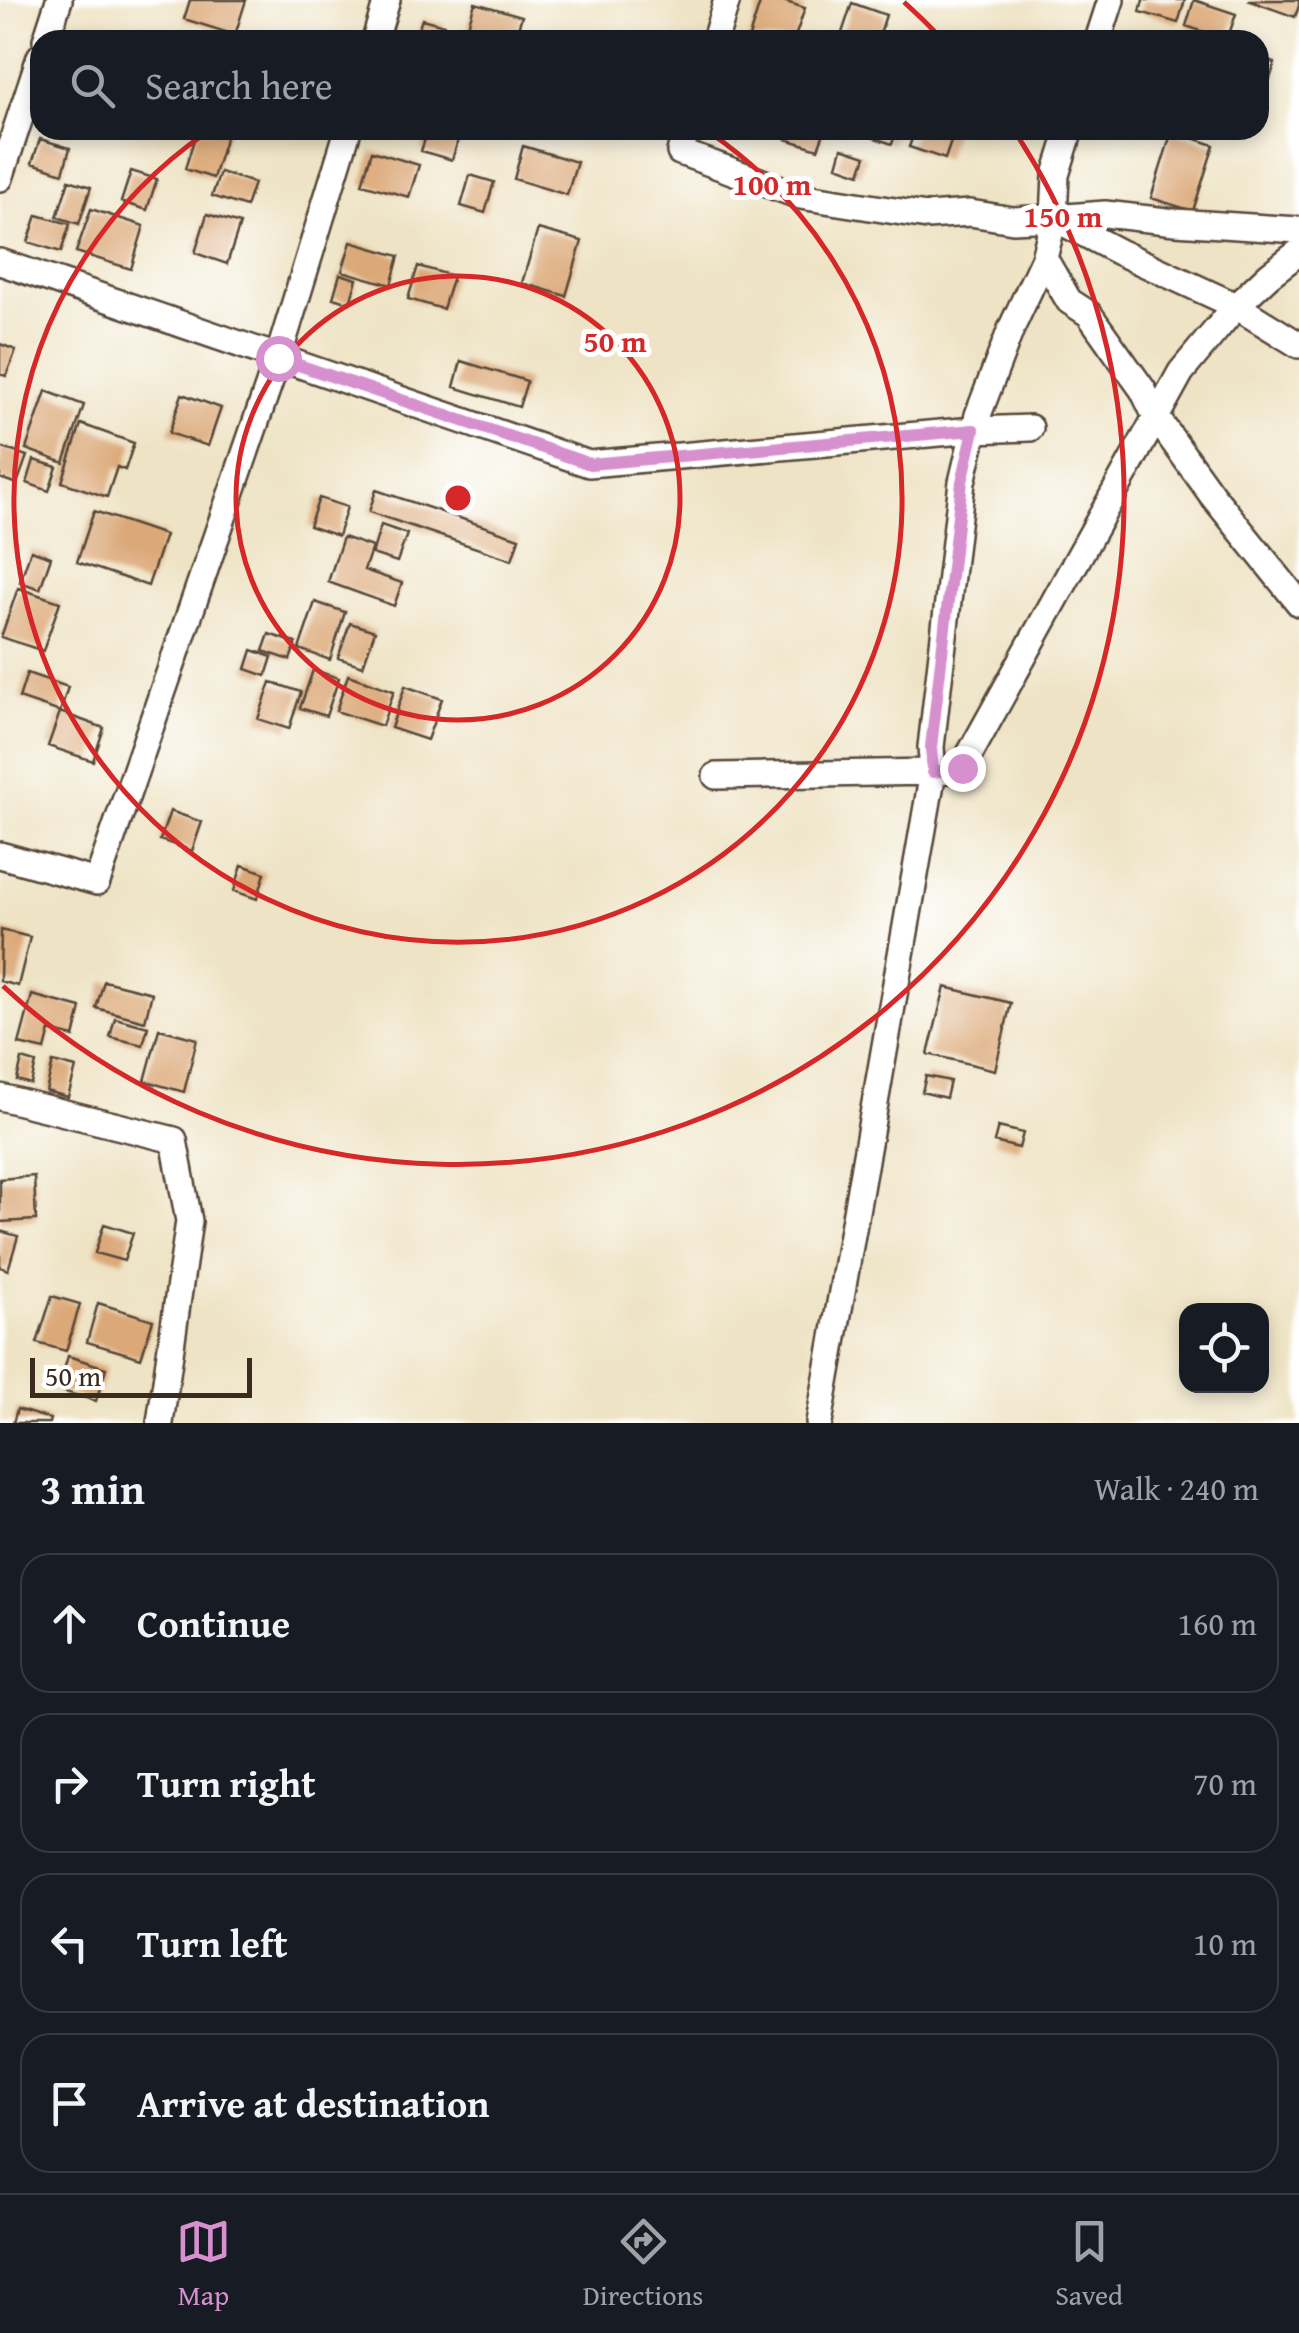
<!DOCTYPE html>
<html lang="en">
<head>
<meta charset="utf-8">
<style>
  :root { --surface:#171b24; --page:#242831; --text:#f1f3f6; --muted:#9ea1a6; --line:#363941; --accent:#d690ce }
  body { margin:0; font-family:"Gentium Book Plus",serif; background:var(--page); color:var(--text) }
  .controls { position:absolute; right:30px; bottom:30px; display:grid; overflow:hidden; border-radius:20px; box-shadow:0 5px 15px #0003 }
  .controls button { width:90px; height:90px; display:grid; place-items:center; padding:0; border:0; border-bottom:2px solid var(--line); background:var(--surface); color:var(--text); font:50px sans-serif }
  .scale { position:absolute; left:30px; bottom:25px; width:222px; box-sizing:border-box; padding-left:10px; border:5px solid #3b2a1e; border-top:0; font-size:28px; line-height:35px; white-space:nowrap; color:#3b2a1e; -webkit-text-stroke:8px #fff; paint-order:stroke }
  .stop { position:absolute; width:30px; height:30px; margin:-22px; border:8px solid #d690ce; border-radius:50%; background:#fff }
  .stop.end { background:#d690ce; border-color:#fff; box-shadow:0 2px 10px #0008 }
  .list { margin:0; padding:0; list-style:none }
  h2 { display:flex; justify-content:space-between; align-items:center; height:130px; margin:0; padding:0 40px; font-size:42px }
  h2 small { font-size:32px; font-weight:400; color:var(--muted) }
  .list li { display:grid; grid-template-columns:65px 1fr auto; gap:30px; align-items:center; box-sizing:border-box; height:140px; margin:0 20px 20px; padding:0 20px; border:2px solid var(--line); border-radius:30px }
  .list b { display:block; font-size:38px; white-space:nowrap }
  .list em { font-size:32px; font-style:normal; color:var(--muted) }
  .icon { flex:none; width:55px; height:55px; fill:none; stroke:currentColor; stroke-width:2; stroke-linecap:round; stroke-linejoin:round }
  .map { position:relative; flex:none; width:1299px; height:1423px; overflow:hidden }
  .search { position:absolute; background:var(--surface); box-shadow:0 5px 15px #0003; left:30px; right:30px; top:30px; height:110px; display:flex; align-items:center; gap:25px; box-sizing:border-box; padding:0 35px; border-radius:30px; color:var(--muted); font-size:38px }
  .sheet { height:770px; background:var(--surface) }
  nav { display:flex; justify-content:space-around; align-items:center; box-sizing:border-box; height:140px; border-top:2px solid var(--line); background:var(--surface); font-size:28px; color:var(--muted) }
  nav a { display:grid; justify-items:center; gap:5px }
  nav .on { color:var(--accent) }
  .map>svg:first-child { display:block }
  .building { fill:#dba877 }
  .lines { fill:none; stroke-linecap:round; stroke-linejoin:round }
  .street-casing { stroke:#564637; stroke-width:30 }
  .street { stroke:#fff; stroke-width:25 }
  .route { stroke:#d690ce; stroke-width:12 }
  .ring { fill:none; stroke:#d62828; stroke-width:5 }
  .centre { fill:#d62828; stroke:#fff; stroke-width:5 }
  .ring-label { font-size:30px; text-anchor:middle; font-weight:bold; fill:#d62828; stroke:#fff; stroke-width:10; stroke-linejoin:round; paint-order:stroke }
</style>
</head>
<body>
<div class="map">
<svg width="1299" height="1423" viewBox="0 0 1299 1423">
  <rect width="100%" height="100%" fill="#fff"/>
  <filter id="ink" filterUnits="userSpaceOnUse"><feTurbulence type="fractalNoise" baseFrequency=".01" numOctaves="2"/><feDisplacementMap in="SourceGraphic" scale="20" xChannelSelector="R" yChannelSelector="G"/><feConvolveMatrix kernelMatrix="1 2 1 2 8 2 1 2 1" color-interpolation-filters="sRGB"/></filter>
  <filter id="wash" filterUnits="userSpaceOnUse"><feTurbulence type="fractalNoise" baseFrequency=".0048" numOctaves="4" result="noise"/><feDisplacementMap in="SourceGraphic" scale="40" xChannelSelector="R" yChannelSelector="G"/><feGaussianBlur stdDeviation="2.25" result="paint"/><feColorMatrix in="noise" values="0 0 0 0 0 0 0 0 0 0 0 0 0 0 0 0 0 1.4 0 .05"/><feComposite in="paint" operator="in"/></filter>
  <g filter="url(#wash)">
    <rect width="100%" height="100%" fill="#eee3c4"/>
    <g id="blocks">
      <path class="building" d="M190,0H246L235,35L184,19Z
        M761,0H780L805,8L794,40H748Z
        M1143,0H1185L1178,23L1140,12Z
        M1194,0L1236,14L1227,40L1186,26Z
        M1248,0H1299V6L1295,17Z
        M475,3L522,16L514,40H503L467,29Z
        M852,3L886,15L878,40H853L841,36Z
        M422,19L444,25L439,40L417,34Z
        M1259,58L1275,63L1260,111H1259Z
        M197,130H228L213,178L185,169Z
        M428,130H461L452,160L421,151Z
        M789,130H825L818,149L786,139Z
        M861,130H897L892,144L860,133Z
        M915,130H944L954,133L945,159L909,147Z
        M1172,131L1214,145L1193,211L1151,198Z
        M40,139L70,148L63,173L32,163Z
        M523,146L577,162L567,195L514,179Z
        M842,148L866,156L860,174L837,166Z
        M372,151L419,165L409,197L362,184Z
        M131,171L157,179L147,210L121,202Z
        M220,172L254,183L246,207L212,196Z
        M470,175L494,182L485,213L461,206Z
        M69,180L91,187L79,224L57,217Z
        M91,209L144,226L131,269L76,252Z
        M207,214L240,224L227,264L195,253Z
        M37,215L70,224L61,252L28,242Z
        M538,229L582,241L566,296L522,283Z
        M351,242L399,256L391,285L342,271Z
        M418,266L453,276L443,309L408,299Z
        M340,274L357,279L350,303L333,298Z
        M0,344L16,350L6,376L0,374Z
        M461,361L527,381L519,407L454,387Z
        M46,391L84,405L64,463L26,449Z
        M182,394L221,408L208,446L169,433Z
        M81,424L134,443L125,470L117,467L107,497L62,482Z
        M0,447L27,456L17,484L0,478Z
        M34,460L57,467L49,491L27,483Z
        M376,490L519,538L512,560L369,512Z
        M319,498L347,507L338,536L309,526Z
        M94,511L165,535L148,586L77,562Z
        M381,525L407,534L397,562L372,554Z
        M343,537L372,547L364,570L402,583L394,606L328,582Z
        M31,550L51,557L40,589L20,582Z
        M18,588L60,602L43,651L1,637Z
        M315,602L345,612L330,660L299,649Z
        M350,623L375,631L363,666L338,658Z
        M269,634L296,643L290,660L263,651Z
        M252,650L272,657L266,676L246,669Z
        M313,670L339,678L326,716L300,708Z
        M27,673L68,687L60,712L19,698Z
        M348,675L394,691L382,726L336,711Z
        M271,682L301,692L289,729L258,719Z
        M405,686L442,699L427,740L391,728Z
        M60,712L104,728L93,761L48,746Z
        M170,811L202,822L192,851L160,840Z
        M242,865L265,873L257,899L234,891Z
        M1,930L30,937L18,986L0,981Z
        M104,981L152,993L145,1021L96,1008Z
        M945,987L1011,1003L995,1070L928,1054Z
        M32,995L81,1008L74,1037L50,1031L45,1050L19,1044Z
        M115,1018L148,1027L143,1045L110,1037Z
        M159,1029L197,1039L184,1092L145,1081Z
        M22,1059L36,1063L31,1084L17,1080Z
        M53,1062L76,1068L68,1097L46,1091Z
        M926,1076L950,1081L946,1098L922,1092Z
        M998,1127L1023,1133L1019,1148L994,1142Z
        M34,1176L36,1220L0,1222V1179Z
        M104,1224L133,1233L124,1261L95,1253Z
        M0,1231L18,1236L8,1270L0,1267Z
        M52,1296L80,1304L66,1351L37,1343Z
        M98,1303L153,1320L141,1358L87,1342Z
        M68,1356L106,1368L96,1401L58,1390Z
        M17,1409L50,1419L49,1423H13Z"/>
    </g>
  </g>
  <g filter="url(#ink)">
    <use href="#blocks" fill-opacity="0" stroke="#564637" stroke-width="2.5"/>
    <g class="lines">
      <g class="street-casing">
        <path id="street" d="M46,40L59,0
          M375,40L387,0
          M715,40L727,0
          M1098,40L1111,0
          M686,130L680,152L800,196L927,216L970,213L1013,220L1054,218L1119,252L1236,306L1299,345
          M0,178L40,57
          M1054,218L1105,214L1175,222L1299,230
          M1044,258L1069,301L1089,314L1143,390L1156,417L1212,495L1299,603
          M0,262L589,464L974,430L1030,428
          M716,776L933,772L962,768L1181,372L1236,306L1269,275L1299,252
          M0,855L97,882L278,358L348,130
          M0,1097L174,1140L189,1221L160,1423
          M819,1423L933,772L931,747L962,482L978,415L1011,329L1044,258L1054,218L1056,175L1070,130"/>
      </g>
      <use href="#street" class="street"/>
    </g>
  </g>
  <g class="lines" filter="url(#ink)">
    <path class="route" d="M278,358L590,464L974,430L962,482L931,747L933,772L962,768"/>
  </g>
  <g class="ring">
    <circle cx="458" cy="498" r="222"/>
    <path d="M709 132A444 444 0 1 1 207 132"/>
    <path d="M904 2A667 667 0 0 1 942 39M1017 135A667 667 0 0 1 3 986"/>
  </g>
  <circle cx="458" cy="498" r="15" class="centre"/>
  <g class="ring-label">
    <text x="772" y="195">100 m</text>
    <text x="1063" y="227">150 m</text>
    <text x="615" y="352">50 m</text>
  </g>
</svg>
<div class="controls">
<button><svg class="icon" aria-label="locate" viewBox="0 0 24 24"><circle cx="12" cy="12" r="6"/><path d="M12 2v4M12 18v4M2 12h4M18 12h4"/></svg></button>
</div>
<div class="scale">50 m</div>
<div class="stop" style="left:278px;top:358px"></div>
<div class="stop end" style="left:962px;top:768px"></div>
<div class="search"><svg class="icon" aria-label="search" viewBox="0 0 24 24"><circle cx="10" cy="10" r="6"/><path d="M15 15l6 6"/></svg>Search here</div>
</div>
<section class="sheet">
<h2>3 min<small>Walk · 240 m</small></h2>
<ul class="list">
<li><svg class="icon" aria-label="ahead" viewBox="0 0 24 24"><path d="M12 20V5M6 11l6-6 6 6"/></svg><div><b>Continue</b></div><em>160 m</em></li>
<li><svg class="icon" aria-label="right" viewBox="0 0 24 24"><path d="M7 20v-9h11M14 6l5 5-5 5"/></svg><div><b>Turn right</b></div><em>70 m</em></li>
<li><svg class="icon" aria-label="left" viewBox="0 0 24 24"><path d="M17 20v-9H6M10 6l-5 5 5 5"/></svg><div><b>Turn left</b></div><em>10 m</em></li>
<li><svg class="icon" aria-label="arrive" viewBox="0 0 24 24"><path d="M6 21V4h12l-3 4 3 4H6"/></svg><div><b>Arrive at destination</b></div></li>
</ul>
</section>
<nav>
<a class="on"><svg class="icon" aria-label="map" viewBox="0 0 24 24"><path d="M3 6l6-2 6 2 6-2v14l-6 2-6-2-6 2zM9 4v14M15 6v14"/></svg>Map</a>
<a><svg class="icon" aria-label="directions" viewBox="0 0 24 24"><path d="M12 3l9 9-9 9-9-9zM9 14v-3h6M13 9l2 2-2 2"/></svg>Directions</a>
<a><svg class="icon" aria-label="saved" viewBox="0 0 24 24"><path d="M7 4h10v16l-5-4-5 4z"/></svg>Saved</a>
</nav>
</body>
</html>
